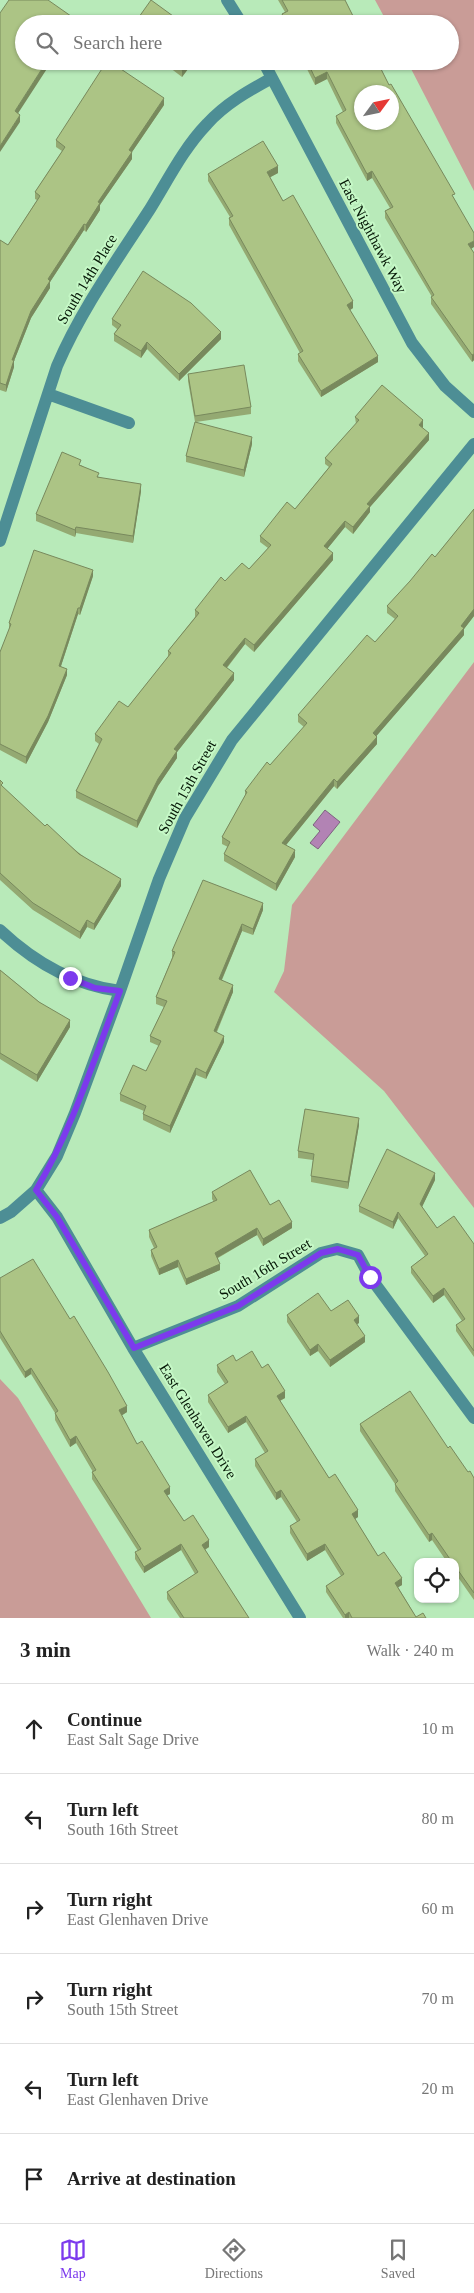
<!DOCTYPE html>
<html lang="en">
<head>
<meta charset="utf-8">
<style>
  :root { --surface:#fff; --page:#f2f2f2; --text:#222; --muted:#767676; --line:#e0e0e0; --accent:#7c3aed }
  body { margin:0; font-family:Georgia,serif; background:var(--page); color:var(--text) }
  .controls { position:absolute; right:15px; bottom:15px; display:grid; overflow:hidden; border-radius:10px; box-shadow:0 1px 4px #0004 }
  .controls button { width:45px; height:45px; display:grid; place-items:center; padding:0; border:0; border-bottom:1px solid var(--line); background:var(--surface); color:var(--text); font:25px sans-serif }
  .compass { position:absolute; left:354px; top:85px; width:45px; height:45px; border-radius:50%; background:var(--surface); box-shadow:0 1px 4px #0004; rotate:57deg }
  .stop { position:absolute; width:15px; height:15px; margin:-11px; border:4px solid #7c3aed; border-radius:50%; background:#fff }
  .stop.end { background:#7c3aed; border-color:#fff; box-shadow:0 1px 5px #0008 }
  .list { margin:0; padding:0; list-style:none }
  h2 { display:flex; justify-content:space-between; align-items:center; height:65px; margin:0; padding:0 20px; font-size:21px }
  h2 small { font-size:16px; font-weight:400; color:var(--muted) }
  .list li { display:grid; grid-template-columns:32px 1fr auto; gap:15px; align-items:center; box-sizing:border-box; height:90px; padding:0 20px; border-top:1px solid var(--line) }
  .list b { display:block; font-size:19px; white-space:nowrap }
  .list p { margin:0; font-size:16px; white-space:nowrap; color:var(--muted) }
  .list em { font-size:16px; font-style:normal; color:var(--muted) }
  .icon { flex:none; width:28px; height:28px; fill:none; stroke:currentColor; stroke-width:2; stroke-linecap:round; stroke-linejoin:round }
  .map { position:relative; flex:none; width:474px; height:1618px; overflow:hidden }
  .search { position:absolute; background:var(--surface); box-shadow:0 1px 4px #0004; left:15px; right:15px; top:15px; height:55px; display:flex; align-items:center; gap:12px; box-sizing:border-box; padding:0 18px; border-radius:28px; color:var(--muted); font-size:19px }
  .sheet { height:605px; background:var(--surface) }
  nav { display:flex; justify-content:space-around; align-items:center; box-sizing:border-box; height:70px; border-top:1px solid var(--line); background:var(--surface); font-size:14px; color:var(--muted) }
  nav a { display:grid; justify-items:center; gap:2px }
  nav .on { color:var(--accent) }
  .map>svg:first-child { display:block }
  .green { fill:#c99c97 }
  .water { fill:#b283b4; stroke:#7e6380 }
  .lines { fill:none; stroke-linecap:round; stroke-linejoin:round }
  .minor { stroke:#4d8e95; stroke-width:12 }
  .wall { fill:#94a972 }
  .shaded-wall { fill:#78895d }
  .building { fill:#acc485; stroke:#78895d; fill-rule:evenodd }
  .route { stroke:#7c3aed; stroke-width:6 }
  .labels { text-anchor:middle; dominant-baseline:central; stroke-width:4; stroke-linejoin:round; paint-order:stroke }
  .street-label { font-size:15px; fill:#051706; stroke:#c5f8c6 }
</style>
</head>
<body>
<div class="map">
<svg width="474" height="1618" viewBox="0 0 474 1618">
  <rect width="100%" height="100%" fill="#b8eab9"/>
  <path class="green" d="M375,0H474V191L407,61H450V24H388Z
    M474,662V1208L384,1091L274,992L284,971L292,905Z
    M0,1379L18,1398L151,1618H0Z"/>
  <path class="water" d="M325,810L340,822L318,849L310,843L320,831L313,825Z"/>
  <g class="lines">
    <path class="minor" d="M227,0L242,24
      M263,61L412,343L445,386L474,412
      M48,394L129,423
      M0,541L57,366C81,310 117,260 150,209C168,180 183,149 207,124C225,104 248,91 272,78
      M0,930C34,962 74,985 120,991
      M36,1190L57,1217L133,1348L300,1618
      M0,1218L11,1212L36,1190L57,1156L75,1113L120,991L159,879L185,818L232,740L474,444
      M133,1348L238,1306L321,1253L337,1249L358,1255L370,1277L474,1418"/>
  </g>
  <path class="wall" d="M278,0H345L357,24H284L282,20V14L285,12Z
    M161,61H194L182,77Z
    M303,61H377L389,85L455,200L471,249L474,253V360L472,362L431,304V297H432L385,218V211L390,208L372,178L367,181L336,123V116L343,112L327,79L315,85Z
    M164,105L132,152V159L100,205V210L86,232L84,230L50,282V288L31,318L14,361V367L6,392L0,390V240L8,245L37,200L35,199V192L62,151L56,147V140Z
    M278,173L270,177L283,201L353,308L350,310L378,362L321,397L298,361V354L300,353L229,225V218L230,217L208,181V174Z
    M112,319L221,339L179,381L147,349L141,358L114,341V334L117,329L112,325Z
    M188,374L251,407V414L196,422L252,444L244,477L186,462V456L195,422L188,381Z
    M355,417L423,427L422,428L429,440L370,507V512L353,534L345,527L327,549L333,560L254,652L245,644L227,668L234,680L177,752V758L158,786L137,828L76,798V791L99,744L95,741V734L128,707L168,657V651L195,617V610L225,581L249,569L268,548L260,542V536L295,509L329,467L325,464V458L356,424Z
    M81,465L99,477L141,491L133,543L76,533L75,537L36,521V514Z
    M474,509V616L464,629V635L376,736L377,744L337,789L334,786L286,845L295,857L276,891L224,861V854L228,847L222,844V837L245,796V791L270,765L304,727L298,722V715L375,642L395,619L387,613V606L435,557Z
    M93,576L80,615L78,614L61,666L67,675L48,722L26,764L0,750V652L9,630V623Z
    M0,780L3,788L45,826L121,886L94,930L87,927L80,939L33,910L0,880Z
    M263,910L253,935L242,931L222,980L233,992L217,1032L224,1042L206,1079L196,1075L170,1133L143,1120V1114L144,1111L120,1101V1094L146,1071L159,1046L150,1042V1036L164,1007L156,1004V997L172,958V951Z
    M0,970L70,1027L37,1082L0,1059Z
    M359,1125L348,1189L311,1182V1176L313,1160L298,1158V1151Z
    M435,1180L422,1207L437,1228L474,1244V1357L456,1331V1325L462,1321L444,1295L433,1303L411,1273V1267L425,1256L398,1218L393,1229L359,1212V1206Z
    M212,1192L270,1205L292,1228L263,1246L257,1235L218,1258L220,1270L186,1285L178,1267L159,1275L151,1256V1250L154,1248L149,1237V1230L214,1202L212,1199Z
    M0,1278L127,1412L121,1416L137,1444L170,1494L167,1495L184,1521L209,1547L205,1550L249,1618H180L167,1599V1592L195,1574L181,1550L144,1573L135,1559V1552L138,1551L92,1479V1472H93L76,1443L70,1447L55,1420V1413L31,1374L25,1378L0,1338Z
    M331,1311L359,1323L357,1324L365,1342L330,1367L318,1351L310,1356L287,1322V1315Z
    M236,1361L262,1368L285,1398L280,1401L329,1478L358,1517L355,1519L378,1556L402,1585L398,1587L416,1617L426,1618H343L326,1592V1586L341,1576L325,1550L307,1561L290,1533V1526L297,1522L281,1497L276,1500L255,1466V1459L265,1453L246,1422L228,1433L208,1402V1395L225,1384L217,1372V1365Z
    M360,1424L448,1448L468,1472L474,1478V1600L455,1573V1562H447L432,1540L429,1542L395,1491V1484L360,1431Z"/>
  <path class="shaded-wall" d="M47,61H52L15,118V111Z
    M189,61H194L182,77V70Z
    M327,72V79L315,85V78Z
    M164,98V105L132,152V159L100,205V210L86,232V225L98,202L129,150Z
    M20,115V122L0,152V146Z
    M278,166V173L267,179V172Z
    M372,171V178L367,181V174Z
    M84,224V230L50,282V288L31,318L14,361V367L6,392V385L12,360L31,311L48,279Z
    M474,241V247L468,251V244Z
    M353,301V308L347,312V305Z
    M221,332V339L179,381V374Z
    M147,342V349L141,358V351Z
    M474,354V360L472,362V355Z
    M378,356V362L321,397V391Z
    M423,420V427L419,432V425Z
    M429,433V440L370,507V512L353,534V527L367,504Z
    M252,437V444L244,477V470Z
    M141,484V491L133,543V536Z
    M345,521V527L324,553V546Z
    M76,527V533L75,537V530Z
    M333,553V560L254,652V645Z
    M93,570V576L80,615V608Z
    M78,608V614L59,672V666Z
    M474,609V616L464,629V635L373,740V733Z
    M245,638V644L223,672V665Z
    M67,669V675L48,722L26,764V757Z
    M234,673V680L177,752V758L158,786L137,828V821L158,779L174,749Z
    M377,737V744L337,789V782Z
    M334,779V786L282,850V843Z
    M295,850V857L276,891V884Z
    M121,879V886L94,930V924Z
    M263,903V910L253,935V929Z
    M87,920V927L80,939V932Z
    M242,924V931L219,986V979Z
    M233,985V992L214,1037V1031Z
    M70,1020V1027L37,1082V1075Z
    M224,1036V1042L206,1079V1073Z
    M196,1068V1075L170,1133V1126Z
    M359,1118V1125L348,1189V1182Z
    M435,1173V1180L420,1211V1204Z
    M398,1212V1218L393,1229V1222Z
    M292,1222V1228L263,1246V1239Z
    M257,1228V1235L215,1259V1253Z
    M178,1260V1267L159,1275V1269Z
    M220,1264V1270L186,1285V1279Z
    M444,1288V1295L433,1303V1296Z
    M359,1316V1323L354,1326V1320Z
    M365,1336V1342L330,1367V1360Z
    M318,1344V1351L310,1356V1350Z
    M31,1368V1374L25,1378V1372Z
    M285,1391V1398L277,1402V1396Z
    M127,1406V1412L119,1417V1410Z
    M246,1416V1422L228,1433V1427Z
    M76,1436V1443L70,1447V1440Z
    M170,1487V1494L164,1497V1491Z
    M281,1490V1497L276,1500V1493Z
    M358,1510V1517L352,1521V1514Z
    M432,1533V1540L429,1542V1535Z
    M209,1540V1547L202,1551V1545Z
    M181,1544V1550L144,1573V1567Z
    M325,1544V1550L307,1561V1554Z
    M402,1578V1585L395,1589V1583Z
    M349,1612V1618H345V1615Z"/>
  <path class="building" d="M9,0H48L78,21L76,24H24V61H47L15,111L20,115L0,146V13Z
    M151,0L184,24H134Z
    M282,0H345L357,24H287L282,14L288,11Z
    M107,61H109L164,98L129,150L132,152L98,202L100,203L86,225L84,224L48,279L50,281L31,311L12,360H14L6,385L0,383V240L8,245L40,196L35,192L65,147L56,140Z
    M170,61H189L182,70Z
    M307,61H377L389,85L391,84L455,194L452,195L474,233V241L468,244L474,253V354L472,355L431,297L434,295L385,211L393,207L372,171L367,174L336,116L346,110L327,72L315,78ZM362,92H392V122H362Z
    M263,141L278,166L267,172L283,201L293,195L353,301L347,305L378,356L321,391L298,354L303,351L229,218L233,216L208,174Z
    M143,271L191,303L221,332L179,374L147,342L141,351L114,334L121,325L112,319Z
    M244,365L251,407L195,416L188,374Z
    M382,385L423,420L419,425L429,433L367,504L370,506L353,527L345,521L324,546L333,553L254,645L245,638L223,665L234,673L174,749L177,751L158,779L137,821L76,791L102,739L95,734L119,701L128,707L171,653L168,651L199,613L195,610L221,577L225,581L242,563L249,569L271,545L260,536L287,502L295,509L332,464L325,458L359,420L355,417Z
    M195,422L252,437L244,470L186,456Z
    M62,452L81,460L79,465L99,473L97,477L141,484L133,536L76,527L75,530L36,514Z
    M474,509V609L461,626L464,628L373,733L377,737L337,782L334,779L282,843L295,850L276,884L224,854L230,842L222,837L247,792L245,791L267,762L270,765L307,723L298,715L367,635L375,642L398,616L387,606L410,581L432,554L435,557Z
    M34,550L93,570L80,608H78L59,666L67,669L48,716L26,757L0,744V652L11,624L9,623Z
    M0,780L3,783L1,785L45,826L47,824L79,854L121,879L94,924L87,920L80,932L33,903L0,873Z
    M203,880L263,903L253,929L242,924L219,979L233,985L214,1031L224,1036L206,1073L196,1068L170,1126L143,1114L146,1106L120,1094L133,1065L146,1071L161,1041L150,1036L167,1001L156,997L175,952L172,951Z
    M0,970L39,1002L70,1020L37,1075L0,1053Z
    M305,1109L359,1118L348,1182L311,1176L314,1154L298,1151Z
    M387,1149L435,1173L420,1204L437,1228L454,1216L474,1244V1351L456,1325L465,1319L444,1288L433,1296L411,1267L428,1254L398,1212L393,1222L359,1206Z
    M250,1170L270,1205L279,1200L292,1222L263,1239L257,1228L215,1253L220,1264L186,1279L178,1260L159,1269L151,1250L157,1247L149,1230L217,1200L212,1192Z
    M33,1259L70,1319L74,1316L108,1372L127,1406L119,1410L137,1444L142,1441L170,1487L164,1491L184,1521L193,1515L209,1540L202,1545L249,1618H184L167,1592L198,1572L181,1544L144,1567L135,1552L141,1549L92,1472L96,1470L76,1436L70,1440L55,1413L58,1411L31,1368L25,1372L0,1331V1278Z
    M318,1293L331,1311L348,1300L359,1316L354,1320L365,1336L330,1360L318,1344L310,1350L287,1315Z
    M252,1351L262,1368L268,1364L285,1391L277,1396L329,1478L335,1474L358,1510L352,1514L378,1556L384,1552L402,1578L395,1583L416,1617L423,1613L426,1618H352L349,1612L345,1615L326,1586L344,1574L325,1544L307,1554L290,1526L300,1520L281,1490L276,1493L255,1459L268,1451L246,1416L228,1427L208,1395L228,1382L217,1365L233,1355L236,1361Z
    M410,1391L448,1448L450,1446L468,1472L470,1471L474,1478V1593L455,1566V1562H452L432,1533L429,1535L395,1484L398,1481L360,1424Z"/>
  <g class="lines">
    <path class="route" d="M70,978L95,988L120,991C94,1059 73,1128 36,1190L57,1217L134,1348L238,1306L321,1253L338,1249L358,1255L370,1277"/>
  </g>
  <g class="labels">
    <g class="street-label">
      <text transform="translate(373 236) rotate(62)">East Nighthawk Way</text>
      <text transform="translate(87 279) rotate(-59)">South 14th Place</text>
      <text transform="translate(187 787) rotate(-61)">South 15th Street</text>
      <text transform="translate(265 1269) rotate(-31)">South 16th Street</text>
      <text transform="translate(198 1421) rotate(58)">East Glenhaven Drive</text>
    </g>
  </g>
</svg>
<div class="controls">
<button><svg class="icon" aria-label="locate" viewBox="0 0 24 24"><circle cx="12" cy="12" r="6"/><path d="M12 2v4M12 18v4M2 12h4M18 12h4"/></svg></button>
</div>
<svg class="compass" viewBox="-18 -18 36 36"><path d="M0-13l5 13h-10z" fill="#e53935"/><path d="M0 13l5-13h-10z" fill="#767676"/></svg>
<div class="stop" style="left:370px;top:1277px"></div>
<div class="stop end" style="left:70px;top:978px"></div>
<div class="search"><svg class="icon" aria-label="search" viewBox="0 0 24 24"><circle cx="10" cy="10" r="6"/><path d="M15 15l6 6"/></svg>Search here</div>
</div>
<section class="sheet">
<h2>3 min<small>Walk · 240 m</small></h2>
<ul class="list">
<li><svg class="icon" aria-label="ahead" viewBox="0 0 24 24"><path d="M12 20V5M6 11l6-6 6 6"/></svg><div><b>Continue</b><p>East Salt Sage Drive</p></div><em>10 m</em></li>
<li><svg class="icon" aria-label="left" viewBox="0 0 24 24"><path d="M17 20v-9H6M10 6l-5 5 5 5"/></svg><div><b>Turn left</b><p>South 16th Street</p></div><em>80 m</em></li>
<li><svg class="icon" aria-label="right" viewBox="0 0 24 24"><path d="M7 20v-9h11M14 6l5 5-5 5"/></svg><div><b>Turn right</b><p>East Glenhaven Drive</p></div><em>60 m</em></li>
<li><svg class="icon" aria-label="right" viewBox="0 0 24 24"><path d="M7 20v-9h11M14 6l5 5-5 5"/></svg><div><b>Turn right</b><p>South 15th Street</p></div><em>70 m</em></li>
<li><svg class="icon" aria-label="left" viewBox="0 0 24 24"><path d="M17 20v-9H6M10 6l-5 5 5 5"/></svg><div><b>Turn left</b><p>East Glenhaven Drive</p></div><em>20 m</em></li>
<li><svg class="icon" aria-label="arrive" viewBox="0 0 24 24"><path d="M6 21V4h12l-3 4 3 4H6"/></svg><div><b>Arrive at destination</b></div></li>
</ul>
</section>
<nav>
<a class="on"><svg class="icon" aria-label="map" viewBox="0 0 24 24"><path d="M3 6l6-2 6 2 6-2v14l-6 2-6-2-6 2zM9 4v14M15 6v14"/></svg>Map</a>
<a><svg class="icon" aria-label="directions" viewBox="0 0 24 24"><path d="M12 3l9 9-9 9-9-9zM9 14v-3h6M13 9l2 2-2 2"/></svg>Directions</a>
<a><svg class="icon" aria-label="saved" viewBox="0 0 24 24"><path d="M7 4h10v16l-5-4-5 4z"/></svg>Saved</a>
</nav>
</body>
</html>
